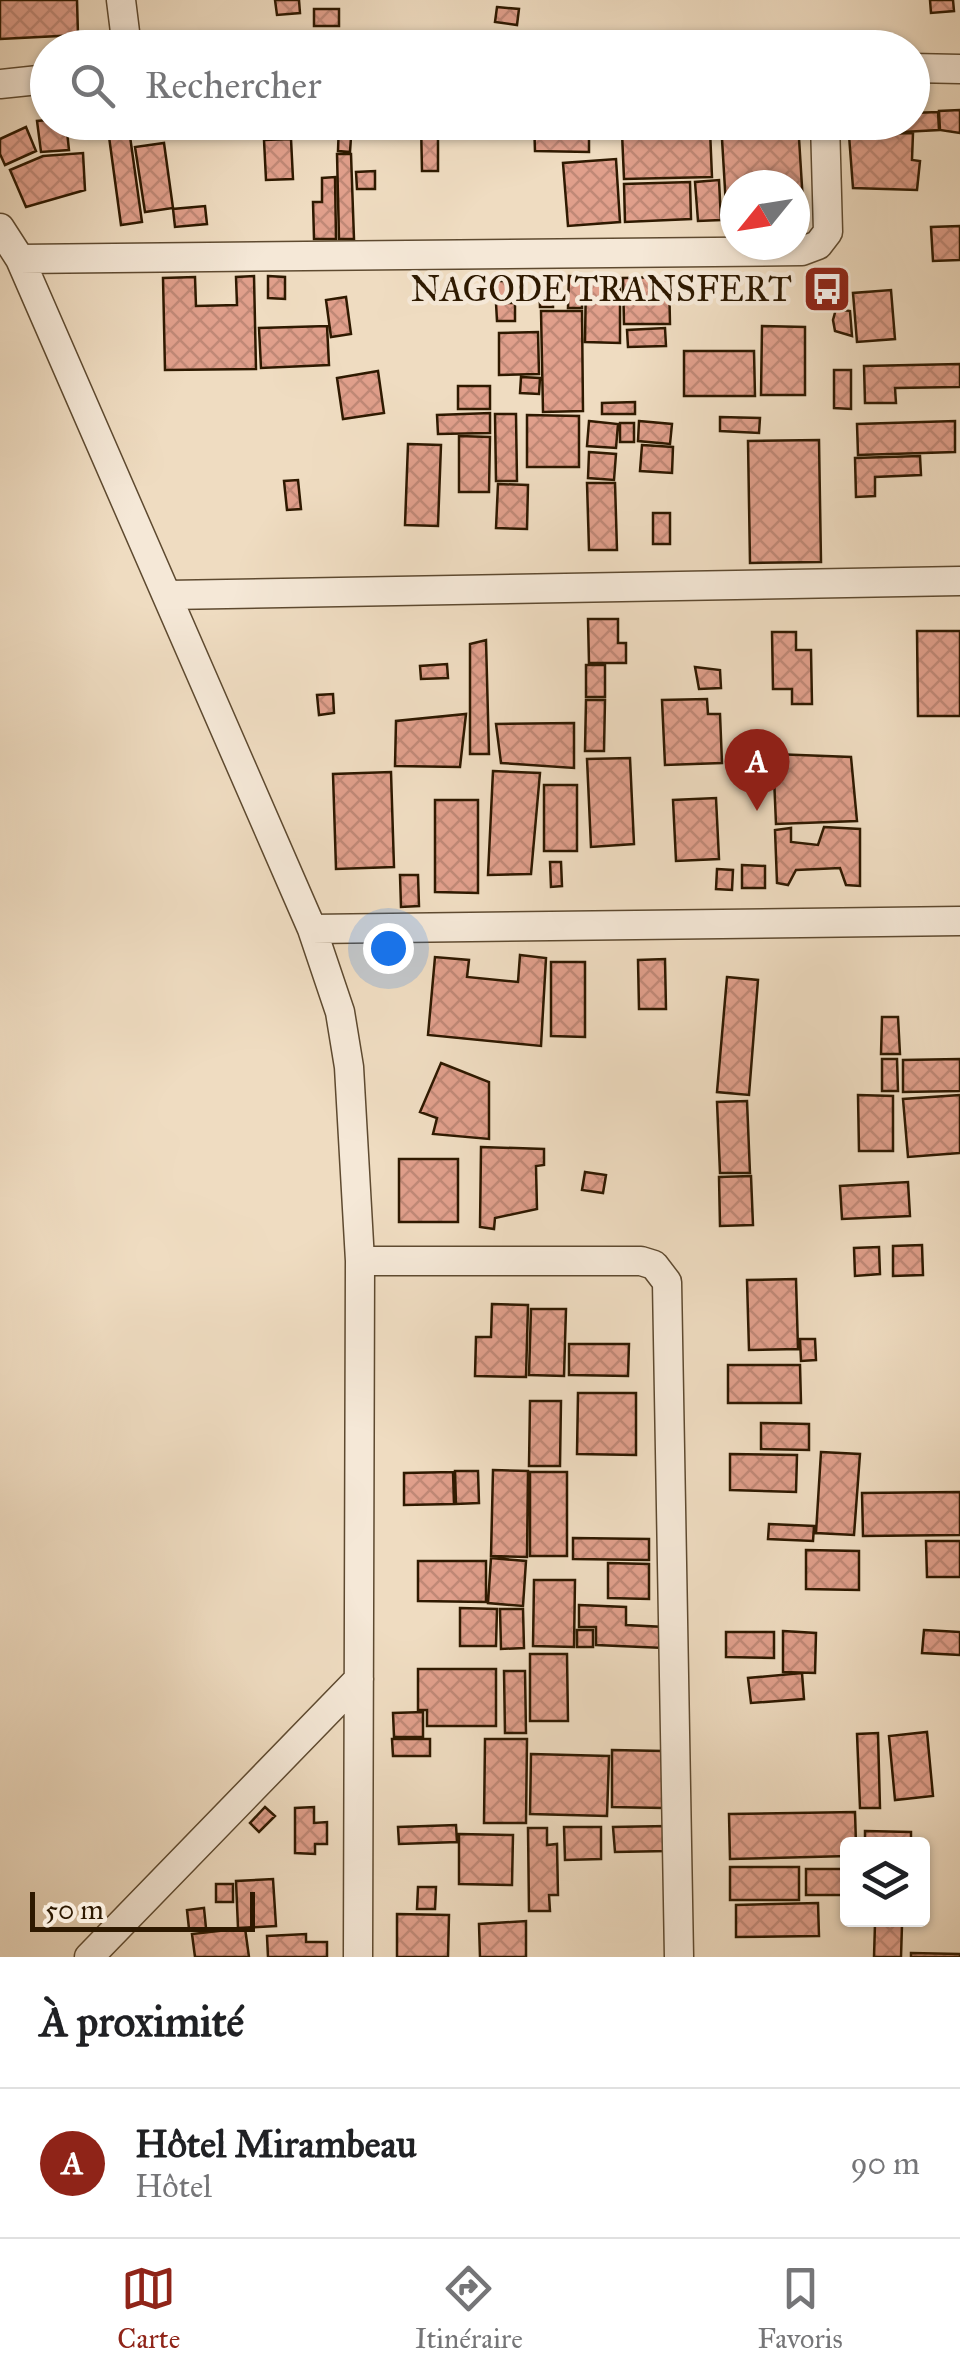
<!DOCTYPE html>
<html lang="fr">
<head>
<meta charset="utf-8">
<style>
  :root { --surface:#fff; --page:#f6f6f6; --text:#202124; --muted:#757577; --line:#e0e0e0; --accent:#8f2418 }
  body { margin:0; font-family:"IM FELL Great Primer",serif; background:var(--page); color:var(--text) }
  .controls { position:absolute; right:30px; bottom:30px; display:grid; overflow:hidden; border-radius:10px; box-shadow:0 2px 8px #0004 }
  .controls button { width:90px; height:90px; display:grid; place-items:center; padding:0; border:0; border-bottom:2px solid var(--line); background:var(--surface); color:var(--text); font:50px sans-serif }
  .compass { position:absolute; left:720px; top:170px; width:90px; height:90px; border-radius:50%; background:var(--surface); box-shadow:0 2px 8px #0004; rotate:240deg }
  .scale { position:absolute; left:30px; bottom:25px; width:225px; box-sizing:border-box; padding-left:10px; border:5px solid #2e1900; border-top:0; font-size:28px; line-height:35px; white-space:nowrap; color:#2e1900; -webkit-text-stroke:8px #f5e8d7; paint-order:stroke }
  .you { position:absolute; left:388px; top:948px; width:35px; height:35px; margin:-25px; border:8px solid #fff; border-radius:50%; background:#1a73e8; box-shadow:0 0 0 15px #1a73e833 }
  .badge { display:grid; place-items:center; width:65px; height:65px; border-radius:50%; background:var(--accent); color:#fff; font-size:32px; font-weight:700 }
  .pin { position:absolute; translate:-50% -82px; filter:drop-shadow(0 2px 5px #0008) }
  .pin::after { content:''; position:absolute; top:52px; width:35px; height:30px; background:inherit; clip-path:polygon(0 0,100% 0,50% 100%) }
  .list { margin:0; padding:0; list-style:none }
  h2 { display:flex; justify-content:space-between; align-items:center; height:130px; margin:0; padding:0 40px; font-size:42px }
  h2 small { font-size:32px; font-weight:400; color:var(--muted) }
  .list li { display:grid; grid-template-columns:65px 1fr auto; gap:30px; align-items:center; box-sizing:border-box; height:150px; padding:0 40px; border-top:2px solid var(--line) }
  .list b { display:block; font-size:38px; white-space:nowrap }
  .list p { margin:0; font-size:32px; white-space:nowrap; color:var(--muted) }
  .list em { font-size:32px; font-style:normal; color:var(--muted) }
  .icon { flex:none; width:55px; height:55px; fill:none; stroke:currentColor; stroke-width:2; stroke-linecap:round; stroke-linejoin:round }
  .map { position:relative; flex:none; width:960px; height:1957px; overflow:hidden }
  .search { position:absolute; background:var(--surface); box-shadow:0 2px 8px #0004; left:30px; right:30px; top:30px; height:110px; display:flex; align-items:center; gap:25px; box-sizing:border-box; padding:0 35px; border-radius:55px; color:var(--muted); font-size:38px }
  .sheet { height:280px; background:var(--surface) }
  nav { display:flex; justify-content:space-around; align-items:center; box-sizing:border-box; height:140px; border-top:2px solid var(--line); background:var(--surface); font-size:28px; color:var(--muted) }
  nav a { display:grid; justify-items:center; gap:5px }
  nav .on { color:var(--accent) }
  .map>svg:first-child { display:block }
  .building { fill:url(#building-cross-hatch); stroke:#2e1900; stroke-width:2.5 }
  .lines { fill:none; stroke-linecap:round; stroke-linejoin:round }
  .minor-casing { stroke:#5e4a30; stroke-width:31 }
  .minor { stroke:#f5e8d7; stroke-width:28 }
  .labels { text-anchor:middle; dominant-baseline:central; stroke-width:9; stroke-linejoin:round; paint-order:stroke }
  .poi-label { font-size:35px; fill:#2e1900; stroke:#f5e8d7; text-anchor:end }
</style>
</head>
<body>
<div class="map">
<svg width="960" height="1957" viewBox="0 0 960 1957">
  <defs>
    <pattern id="building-cross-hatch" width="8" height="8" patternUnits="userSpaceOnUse" patternTransform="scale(2.5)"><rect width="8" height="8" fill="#e09f8b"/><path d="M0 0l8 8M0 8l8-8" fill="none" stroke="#c08876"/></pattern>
  </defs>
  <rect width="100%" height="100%" fill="#efdcc1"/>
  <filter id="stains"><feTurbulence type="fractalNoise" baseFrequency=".002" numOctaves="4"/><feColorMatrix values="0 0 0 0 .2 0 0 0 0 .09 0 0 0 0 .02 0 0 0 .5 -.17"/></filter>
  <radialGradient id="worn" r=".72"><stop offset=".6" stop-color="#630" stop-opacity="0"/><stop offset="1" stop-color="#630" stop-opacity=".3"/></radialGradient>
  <path class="building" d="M0,0H77L78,35L0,39Z
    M275,0H299L300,13L277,15Z
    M930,0H953L954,11L931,13Z
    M497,7L519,9L517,25L495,22Z
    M314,9H339V26H314Z
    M960,110V133L940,130L939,111Z
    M938,112L939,130L884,133V122H912V113Z
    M48,120L66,122L69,150L41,152L37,121Z
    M107,122H128L142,222L121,225Z
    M288,122H336V138L288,137Z
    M339,122L352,123L350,152L338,151Z
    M534,122H589V152L535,151Z
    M721,122H798L804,219H795V185H735V222L727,223Z
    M848,122H882V134L913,133L912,160L920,161L917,190L853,188Z
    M421,123H438V171H422Z
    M26,127L36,151L5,165L0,154V139Z
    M710,130L712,177L624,179L622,133Z
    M291,139L293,179L266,180L264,140Z
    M164,143L173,208L145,212L135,147Z
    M83,153L85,190L26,207L10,170L43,156Z
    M337,154H351L354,239H339Z
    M616,159L620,222L568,226L563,163Z
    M375,171V189H357L356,172Z
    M335,177L336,239H314L313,202H322V178Z
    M719,180L721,220L698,221L695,182Z
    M690,182L691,219L625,222L624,184Z
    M205,206L207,224L175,227L173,209Z
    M960,226V260L933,261L931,227Z
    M254,276L256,369L165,370L163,278L195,277L196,306L237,305L236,277Z
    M268,276L285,277V299L268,298Z
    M569,276L582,277V308H568Z
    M586,277L620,278V343L585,342Z
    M669,277L670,324H624L623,278Z
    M539,278H553V307H540Z
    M494,281H509L510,300H495Z
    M891,290L895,339L857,342L853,293Z
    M346,297L351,334L331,337L326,300Z
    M496,303H515V321H497Z
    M836,309L850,311L852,336L835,331L833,320Z
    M541,311H582L583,411L543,412Z
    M327,326L329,365L261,368L259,328Z
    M762,326L805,327V395H761Z
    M665,328L666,346L628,347L627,330Z
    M538,332L539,374L499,375V333Z
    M684,351H754L755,396H684Z
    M960,364V387L895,388L896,403H865L864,366Z
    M834,370H851V409L834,408Z
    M378,371L384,413L343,419L337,378Z
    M521,377L540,378L539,394L520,393Z
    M458,386H490V409H458Z
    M635,402V414H602V403Z
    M490,413V433L438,434L437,415Z
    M495,414H516L517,481H496Z
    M527,415L579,416V467H527Z
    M720,417L760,418L759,433L720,431Z
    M589,421L618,424L616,448L587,446Z
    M639,421L672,424L670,444L638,441Z
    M955,421V452L858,455L857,424Z
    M620,423H634V442H620Z
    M459,436L490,437L489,492H459Z
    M819,440L821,562L750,563L748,441Z
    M408,444L441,445L438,526L405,525Z
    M642,445L673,447L672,473L640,471Z
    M589,452L616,454L614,480L588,478Z
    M920,456L921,475L875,477V496L856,497L855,458Z
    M298,480L301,509L287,510L284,481Z
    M587,483H615L617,550H589Z
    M498,484L528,485L527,529L496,528Z
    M653,513H670V544H653Z
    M588,619H618V643H626V663H589Z
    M917,631H960V716H918Z
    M772,632H796V650H811L812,704H792V689H773Z
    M486,640L489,754H470V644Z
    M447,664L448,678L421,679L420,666Z
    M586,665H605V697H586Z
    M695,667L720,670L721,688L699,689Z
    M333,694L334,713L319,715L317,695Z
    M707,699L708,714H720L722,763L665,765L662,700Z
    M586,700H605L604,751H585Z
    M466,714L460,767L395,766L396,721Z
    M574,723V768L501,763L496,724Z
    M773,754L851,757L857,821L776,824Z
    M630,758L634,844L591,847L587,759Z
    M493,771L540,773L531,874L488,875Z
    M391,772L394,867L336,869L333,774Z
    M544,785H577V851H544Z
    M716,798L719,859L676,861L673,800Z
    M435,800H478V893L435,892Z
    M824,827L860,829V886L846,885L840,868L796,870L788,885L777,883L775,830L791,828V842L818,845Z
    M550,862H561L562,886L551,887Z
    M742,865L765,866V888H742Z
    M717,869L733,870L732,890L716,889Z
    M400,875H418L419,906L401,907Z
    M520,955L546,958L541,1046L428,1035L435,957L469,960L467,977L518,982Z
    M665,959L666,1009H639L638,960Z
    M551,962H585V1037L551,1036Z
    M727,977L758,980L749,1095L717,1092Z
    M882,1017H898L900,1054H881Z
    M882,1059H897L898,1091H882Z
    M960,1059V1091L903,1092V1060Z
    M441,1063L489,1082V1139L433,1134L437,1118L420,1112Z
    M858,1095L893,1096V1151H859Z
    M960,1095V1153L908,1157L903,1099Z
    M747,1101L750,1173H720L717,1102Z
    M481,1147L544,1149V1165L536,1166L537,1209L495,1218L494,1229L480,1227Z
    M399,1159H458V1222H399Z
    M585,1172L606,1175L603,1193L582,1190Z
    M751,1176L753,1225L720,1226L719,1177Z
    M908,1182L910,1216L842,1219L840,1186Z
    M922,1245L923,1275L893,1276V1246Z
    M879,1247L880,1274L855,1276L854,1248Z
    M796,1279L798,1349L749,1350L747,1280Z
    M492,1304L528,1305L526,1377L475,1376L476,1337H491Z
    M531,1309H566L564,1376L529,1375Z
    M800,1339H815L816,1360L801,1361Z
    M569,1344H629L628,1376L569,1375Z
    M728,1365H800L801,1403H728Z
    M578,1393H636V1455L577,1454Z
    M530,1401H561L560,1466H529Z
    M761,1423L809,1424V1450L761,1449Z
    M821,1452L860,1454L854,1535L816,1533Z
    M730,1454L797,1455L796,1492L730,1490Z
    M493,1470L528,1471L527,1557L491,1556Z
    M455,1471H478L479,1503L456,1504Z
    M453,1472L454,1504L404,1505V1473Z
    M530,1472H567V1556H530Z
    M960,1492V1535L863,1536L862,1493Z
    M769,1524L814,1526L813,1541L768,1539Z
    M573,1538L649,1539V1560L573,1559Z
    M926,1541H960V1577H927Z
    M806,1550L859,1551V1590L806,1589Z
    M491,1558L526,1561L523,1606L488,1603Z
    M418,1561H486V1602L418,1601Z
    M608,1563L649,1564V1599L608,1598Z
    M534,1580H575L574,1647L533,1646Z
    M579,1605L626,1607V1625L665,1627L664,1648L596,1645V1627H579Z
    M460,1608L497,1609L496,1646H460Z
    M500,1609H523L524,1648L501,1649Z
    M577,1630H593V1647H577Z
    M924,1630L960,1632V1655L922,1653Z
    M783,1631L816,1633L815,1673L783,1672Z
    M726,1632H774V1658L726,1657Z
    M530,1654H567L568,1721H530Z
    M418,1669H496V1726H427V1710H418Z
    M504,1671H525L526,1733H505Z
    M802,1673L804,1699L751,1703L748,1678Z
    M423,1712V1737H394L393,1713Z
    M927,1732L933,1796L895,1800L889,1736Z
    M878,1733L880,1808H860L857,1734Z
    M392,1739H430V1756H393Z
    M485,1739H527L526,1823H484Z
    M612,1750L663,1751V1808L612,1807Z
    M531,1754L609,1756L607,1816L530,1814Z
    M265,1807L275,1816L259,1832L250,1823Z
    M314,1807V1823L327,1822V1844H315V1854L295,1853V1808Z
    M855,1812L856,1844H848V1856L730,1859L729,1814Z
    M456,1825L457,1842L399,1844L398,1827Z
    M667,1826L668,1851L615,1852L613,1827Z
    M564,1827H601V1859L565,1860Z
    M528,1828H547V1845L557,1844L558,1895H549L550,1911H529Z
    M865,1831L911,1832V1844H865Z
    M459,1834L513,1835L512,1885L459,1884Z
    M730,1867H799V1900H730Z
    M806,1869H848V1895H806Z
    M273,1879L276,1926L238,1928L236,1881Z
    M216,1884H233V1902H216Z
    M418,1887H436L435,1909H417Z
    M818,1903L819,1936L736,1937V1905Z
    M204,1908L206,1928L189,1929L187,1910Z
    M397,1914L449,1915L448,1957H397Z
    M526,1921V1957H480L479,1924Z
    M875,1924L902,1925L901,1957H874Z
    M245,1928L249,1957H195L192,1934Z
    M306,1934V1942H327V1957H268L267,1936Z
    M911,1953L960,1954V1957H911Z"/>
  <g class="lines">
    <g class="minor-casing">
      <path id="minor" d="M121,0L127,48
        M912,68L960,69
        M0,84L48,79
        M0,228L20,259L312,929L340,1012L349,1067L360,1261L358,1957
        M20,259L802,251L818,245L828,232L825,122
        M168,595L960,581
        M312,929L960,921
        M360,1261H641L654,1265L667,1282L679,1957
        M89,1957L359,1679"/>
    </g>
    <use href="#minor" class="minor"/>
  </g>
  <defs>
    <g id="bus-square" transform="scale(2.5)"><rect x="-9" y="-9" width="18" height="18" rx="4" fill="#8f2418" stroke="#f5e8d7"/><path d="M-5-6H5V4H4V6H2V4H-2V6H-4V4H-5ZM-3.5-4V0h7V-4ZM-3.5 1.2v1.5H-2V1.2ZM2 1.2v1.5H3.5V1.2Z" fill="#fff"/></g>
  </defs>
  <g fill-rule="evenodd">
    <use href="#bus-square" x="827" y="289"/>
  </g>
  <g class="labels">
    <g class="poi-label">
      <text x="792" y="289">NAGODE TRANSFERT</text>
    </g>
  </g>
  <rect width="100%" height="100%" filter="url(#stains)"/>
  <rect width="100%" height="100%" fill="url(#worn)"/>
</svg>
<div class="controls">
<button><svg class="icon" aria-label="layers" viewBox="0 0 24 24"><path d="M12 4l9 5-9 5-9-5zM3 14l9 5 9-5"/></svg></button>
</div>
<svg class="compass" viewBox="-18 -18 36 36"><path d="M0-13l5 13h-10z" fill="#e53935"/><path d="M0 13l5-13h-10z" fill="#757577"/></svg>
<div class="scale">50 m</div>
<div class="you"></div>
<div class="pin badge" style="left:757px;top:811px">A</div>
<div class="search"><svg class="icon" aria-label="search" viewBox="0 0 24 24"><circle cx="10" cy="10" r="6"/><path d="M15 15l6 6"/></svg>Rechercher</div>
</div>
<section class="sheet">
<h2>À proximité<small></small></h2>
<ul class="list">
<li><span class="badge">A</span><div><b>Hôtel Mirambeau</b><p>Hôtel</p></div><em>90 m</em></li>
</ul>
</section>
<nav>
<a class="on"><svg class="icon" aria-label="map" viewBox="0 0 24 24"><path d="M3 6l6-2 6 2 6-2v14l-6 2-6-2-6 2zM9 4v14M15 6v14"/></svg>Carte</a>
<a><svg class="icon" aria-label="directions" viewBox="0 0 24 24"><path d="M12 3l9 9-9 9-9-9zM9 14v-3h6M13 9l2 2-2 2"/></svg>Itinéraire</a>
<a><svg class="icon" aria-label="saved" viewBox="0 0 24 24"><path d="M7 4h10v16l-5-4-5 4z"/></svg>Favoris</a>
</nav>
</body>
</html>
